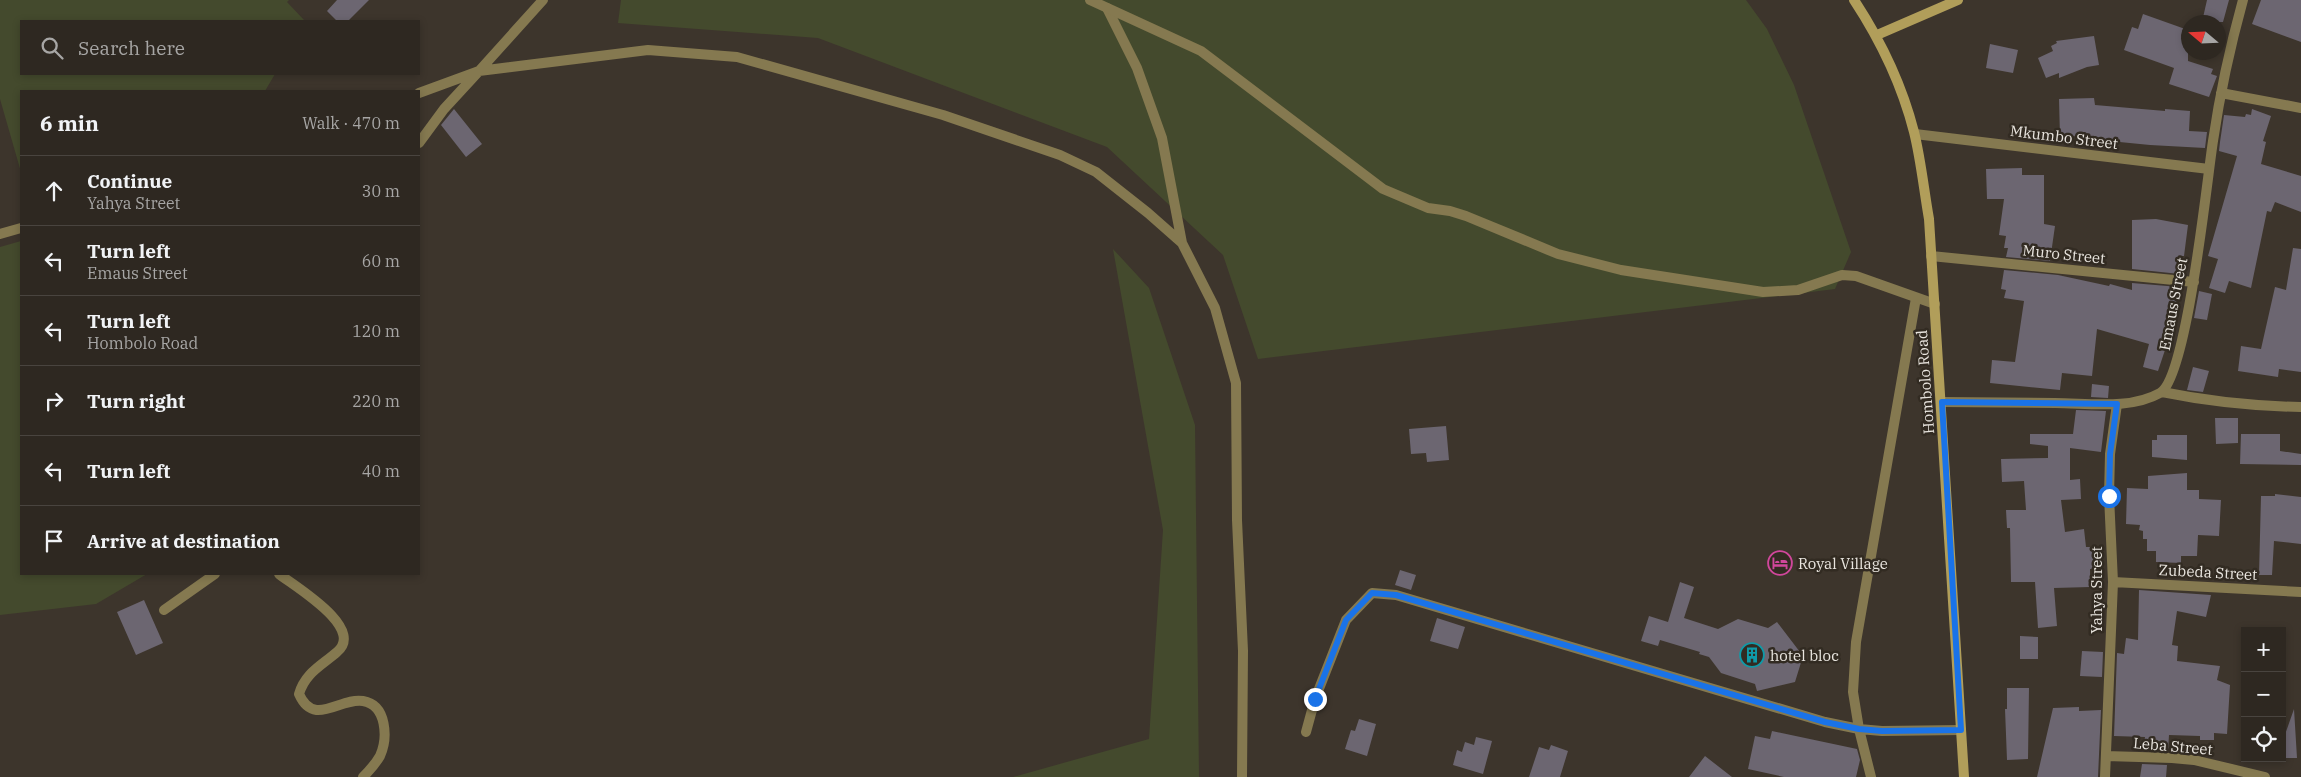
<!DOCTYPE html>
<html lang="en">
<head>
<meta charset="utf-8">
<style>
  :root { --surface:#2e2821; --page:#3a342e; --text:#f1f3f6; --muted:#a7a6a5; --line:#49443f }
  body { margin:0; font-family:"IBM Plex Serif",serif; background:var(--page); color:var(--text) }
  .controls { position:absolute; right:15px; bottom:15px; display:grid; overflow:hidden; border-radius:0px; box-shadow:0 2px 8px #0003 }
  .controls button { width:45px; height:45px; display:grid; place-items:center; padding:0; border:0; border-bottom:1px solid var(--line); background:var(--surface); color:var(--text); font:25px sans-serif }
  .compass { position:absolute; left:2181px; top:15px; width:45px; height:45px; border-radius:50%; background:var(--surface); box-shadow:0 2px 8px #0003; rotate:289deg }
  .stop { position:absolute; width:15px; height:15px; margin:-11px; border:4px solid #1a73e8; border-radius:50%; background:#fff }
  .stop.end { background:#1a73e8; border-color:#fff; box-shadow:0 1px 5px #0008 }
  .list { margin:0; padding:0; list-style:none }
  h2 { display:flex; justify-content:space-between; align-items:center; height:65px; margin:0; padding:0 20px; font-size:21px }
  h2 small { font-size:16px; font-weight:400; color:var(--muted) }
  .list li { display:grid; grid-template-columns:32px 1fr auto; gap:15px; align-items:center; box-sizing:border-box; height:70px; padding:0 20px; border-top:1px solid var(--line) }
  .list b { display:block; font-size:19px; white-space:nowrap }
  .list p { margin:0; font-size:16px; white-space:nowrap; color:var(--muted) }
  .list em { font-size:16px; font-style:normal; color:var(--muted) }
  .icon { flex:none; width:28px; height:28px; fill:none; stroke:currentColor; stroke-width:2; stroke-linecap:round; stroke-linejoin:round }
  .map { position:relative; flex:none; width:2301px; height:777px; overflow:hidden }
  .search { position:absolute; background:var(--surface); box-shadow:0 2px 8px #0003; left:20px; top:20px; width:400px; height:55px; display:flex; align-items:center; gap:12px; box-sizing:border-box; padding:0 18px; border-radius:0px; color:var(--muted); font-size:19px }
  .panel { position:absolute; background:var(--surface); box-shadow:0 2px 8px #0003; left:20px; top:90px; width:400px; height:485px; border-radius:0px }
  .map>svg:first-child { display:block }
  .green { fill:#444a2d }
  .building { fill:#6c6671 }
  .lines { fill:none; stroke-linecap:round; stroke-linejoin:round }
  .lane { stroke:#857950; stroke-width:10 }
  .street { stroke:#857950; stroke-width:10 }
  .secondary { stroke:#b19e5a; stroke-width:10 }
  .route { stroke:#1a73e8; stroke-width:6 }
  .labels { text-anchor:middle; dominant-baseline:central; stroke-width:5; stroke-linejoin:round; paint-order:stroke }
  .street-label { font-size:15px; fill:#e9e5df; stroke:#322b22 }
  .poi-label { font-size:15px; fill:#e9e5df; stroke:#322b22; text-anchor:start }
</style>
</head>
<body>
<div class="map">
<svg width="2301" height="777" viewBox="0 0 2301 777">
  <rect width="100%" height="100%" fill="#3d352c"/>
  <path class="green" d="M0,0H289L287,2L304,20L21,21V74H275L265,91H21V172L0,99Z
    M621,0H1746L1767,29L1794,85L1851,252L1835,289L1258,359L1223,255L1107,147L818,38L618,23Z
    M21,241V574H147L96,604L0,615V247Z
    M1113,249L1149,288L1195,425L1199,777H1013L1149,739L1163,530Z"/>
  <path class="building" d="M337,0H369L348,21H337L327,11Z
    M2207,0H2229L2223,22H2202Z
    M2261,0H2301V42L2252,24Z
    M2143,14L2188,30V61L2213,69L2211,74L2217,76L2209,97L2169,84L2174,68L2124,50L2132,27L2138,29Z
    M2094,36L2099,65L2087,67L2059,78V73L2046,78L2038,58L2053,51L2051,46L2057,43L2056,41Z
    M1990,44L2018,50L2013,73L1986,68Z
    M2094,98L2095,105L2165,111V109L2190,111L2189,131L2207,132L2205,148L2150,145L2079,138V136L2060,137L2059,99Z
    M454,109L482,144L466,157L441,125Z
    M2252,109L2271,116L2263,141L2266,142L2261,164L2301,176V212L2275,202L2271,212L2267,211L2251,288L2229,281L2225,293L2209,288L2218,259L2208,256L2237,156L2219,151L2220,142L2224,115L2245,117L2246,114L2251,115Z
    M2022,168V175H2044V224L2055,226L2050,261L2006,257L2008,248H2004L2006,236L1999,235L2004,199H1987L1986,169Z
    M2156,219L2188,225L2184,256H2180V274L2132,269V220Z
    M2293,248L2301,249V372L2279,369L2278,377L2238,371L2241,346L2261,349L2275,287L2286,290Z
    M2004,270L2058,275L2109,286L2110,284L2132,290V283L2179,287L2169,344H2167L2158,371L2143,367L2149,344L2097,329L2092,376L2062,373L2060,390L1990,383L1992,360L2015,362L2024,301L2004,298L2006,290L2001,289Z
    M2199,291L2212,294L2207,320L2194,318Z
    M2193,367L2209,371L2203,392L2187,390Z
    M2092,384L2109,386L2108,398L2091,397Z
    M2076,410L2106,411L2101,452L2070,448V480L2080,479L2081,499L2061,500L2065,532L2084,529L2086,547H2100V568L2090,569V587L2054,588L2057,626L2038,628L2035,582H2011L2010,528H2007L2006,510H2026L2024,481L2002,482L2001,459L2048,458V446L2030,444V434H2073Z
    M2215,418H2238V443L2216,444Z
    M1446,426L1449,460L1427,462L1426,453L1411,454L1409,429Z
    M2241,434H2280V451L2301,454V465L2240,464Z
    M2157,435H2187V460L2152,457V440H2157Z
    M2187,473V490H2199V499L2221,500L2219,536L2198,535L2197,556H2181V563L2156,562V551H2147V539H2143V531L2139,530L2140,525L2126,524L2127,488L2148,489V476Z
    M2275,494L2301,497V544L2274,541L2272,575H2259L2261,496H2275Z
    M1400,570L1416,575L1411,590L1395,585Z
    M1680,582L1694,587L1684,618L1718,629L1738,619L1768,628L1777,622L1803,656L1795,682L1757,691L1755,684L1721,673L1709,657L1699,654L1700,652L1660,640L1658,646L1641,641L1649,616L1668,622Z
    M2139,590L2211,595L2206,617L2177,611L2172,645L2178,646L2177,661L2220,666L2217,680L2230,685L2227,734L2214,733V740H2200V736L2169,735L2168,751L2143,750L2145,737L2114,736L2117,653L2124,654L2126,638L2138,640Z
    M144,600L163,643L136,655L117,612Z
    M1437,618L1465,627L1458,649L1430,641Z
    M2020,636L2038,637V659H2020Z
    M2082,651L2103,652L2102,677L2080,676Z
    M2007,688H2029L2028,759L2007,760L2005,709H2007Z
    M2079,707V711L2101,710L2098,777H2037L2053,708Z
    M2294,709L2297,758H2282V743Z
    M1359,719L1376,724L1367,756L1345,749L1351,730L1355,731Z
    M1772,731L1857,749L1860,760L1856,777H1784L1748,769L1755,736L1770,739Z
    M1476,737L1492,741L1483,774L1453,765L1457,750L1462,752L1465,742L1474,745Z
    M1551,745L1568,751L1560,777H1529L1539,747L1549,750Z
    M1705,756L1732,777H1689Z
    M2142,764L2167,765L2166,777H2140Z"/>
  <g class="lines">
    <path class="lane" d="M1107,8L1137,68L1162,138L1182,243
      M419,93L479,71L543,0
      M419,143L444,109L479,71L648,50L737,57L943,115L1060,155L1096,172L1148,213L1182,243L1215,308L1236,383L1237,520L1243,651L1242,777
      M0,234L21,228
      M279,574C294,586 366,628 337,652C321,666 305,673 299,694C314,728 340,697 363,701C387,705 388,738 380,756C376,763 369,771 363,777
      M164,610L215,574
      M1306,732L1315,699L1346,620L1372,593L1396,595L1825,722L1859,729L1882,731L1961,730
      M1871,777L1859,729L1853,692L1856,642L1916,298"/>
    <path class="street" d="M1090,0L1201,51L1383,189L1428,208L1450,211L1466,216L1558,254L1621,270L1763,292L1798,290L1842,275L1856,276L1935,304
      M2221,93L2301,108
      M1915,134L2209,169
      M1931,256L2194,282
      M2162,392C2211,402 2251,406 2301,407
      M1942,402C1979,402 2017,403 2055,403C2088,403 2130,410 2160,393C2187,378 2207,179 2213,141C2220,93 2230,47 2243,0
      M2113,582L2301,592
      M2106,756L2172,758L2194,760L2265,777
      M2105,777L2113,582L2109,496L2110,454L2117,404"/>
    <path class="secondary" d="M1854,0C1881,41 1902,85 1914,132C1921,160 1924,191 1929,219L1964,777
      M1877,35L1958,0"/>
  </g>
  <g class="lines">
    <path class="route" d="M1315,699L1346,620L1372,593L1396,595L1825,722L1859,729L1882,731L1961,730L1942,402L2117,404L2110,454L2109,496"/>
  </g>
  <defs>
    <g id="hotel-ring" transform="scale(1.25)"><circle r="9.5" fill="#322b22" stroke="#d1479c" stroke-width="1.5"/><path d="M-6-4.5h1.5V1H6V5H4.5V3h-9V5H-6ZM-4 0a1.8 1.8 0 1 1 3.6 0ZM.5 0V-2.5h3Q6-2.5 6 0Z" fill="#d1479c"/></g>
    <g id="building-ring" transform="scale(1.25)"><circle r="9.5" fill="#322b22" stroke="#0f9aa8" stroke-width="1.5"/><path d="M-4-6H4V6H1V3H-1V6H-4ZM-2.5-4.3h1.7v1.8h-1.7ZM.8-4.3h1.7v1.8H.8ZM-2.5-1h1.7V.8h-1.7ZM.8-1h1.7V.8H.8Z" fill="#0f9aa8"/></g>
  </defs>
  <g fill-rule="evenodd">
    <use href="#hotel-ring" x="1780" y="563"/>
    <use href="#building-ring" x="1752" y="655"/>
  </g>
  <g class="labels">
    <g class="street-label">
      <text transform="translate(2064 137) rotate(7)">Mkumbo Street</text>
      <text transform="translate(2064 254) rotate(6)">Muro Street</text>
      <text transform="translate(2173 304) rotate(-79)">Emaus Street</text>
      <text transform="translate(1925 382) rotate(-94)">Hombolo Road</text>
      <text transform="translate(2208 572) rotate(3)">Zubeda Street</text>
      <text transform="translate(2096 590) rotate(-90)">Yahya Street</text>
      <text transform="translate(2173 746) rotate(5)">Leba Street</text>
    </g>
    <g class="poi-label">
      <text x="1798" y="563">Royal Village</text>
      <text x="1770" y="655">hotel bloc</text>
    </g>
  </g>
</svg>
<div class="controls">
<button>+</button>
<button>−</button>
<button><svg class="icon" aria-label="locate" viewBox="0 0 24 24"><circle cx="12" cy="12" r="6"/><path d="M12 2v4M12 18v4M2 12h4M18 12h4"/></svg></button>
</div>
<svg class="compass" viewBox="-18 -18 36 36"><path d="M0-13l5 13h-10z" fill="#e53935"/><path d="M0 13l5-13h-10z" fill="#a7a6a5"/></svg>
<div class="stop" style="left:2109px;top:496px"></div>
<div class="stop end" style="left:1315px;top:699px"></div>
<div class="search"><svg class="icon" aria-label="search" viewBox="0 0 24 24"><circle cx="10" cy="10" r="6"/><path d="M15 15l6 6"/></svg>Search here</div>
<section class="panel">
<h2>6 min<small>Walk · 470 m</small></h2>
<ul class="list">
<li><svg class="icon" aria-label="ahead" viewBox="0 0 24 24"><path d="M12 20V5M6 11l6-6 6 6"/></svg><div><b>Continue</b><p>Yahya Street</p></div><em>30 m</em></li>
<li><svg class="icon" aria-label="left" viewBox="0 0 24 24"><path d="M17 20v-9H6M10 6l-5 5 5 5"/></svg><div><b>Turn left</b><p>Emaus Street</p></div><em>60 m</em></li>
<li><svg class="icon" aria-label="left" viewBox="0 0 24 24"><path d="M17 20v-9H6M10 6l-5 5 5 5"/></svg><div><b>Turn left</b><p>Hombolo Road</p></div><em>120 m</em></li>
<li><svg class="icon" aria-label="right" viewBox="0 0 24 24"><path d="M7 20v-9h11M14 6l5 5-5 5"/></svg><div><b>Turn right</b></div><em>220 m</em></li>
<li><svg class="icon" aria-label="left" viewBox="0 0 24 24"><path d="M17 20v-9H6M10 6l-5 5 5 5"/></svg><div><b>Turn left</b></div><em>40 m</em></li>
<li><svg class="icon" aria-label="arrive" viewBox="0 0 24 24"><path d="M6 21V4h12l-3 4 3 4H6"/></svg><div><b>Arrive at destination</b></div></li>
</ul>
</section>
</div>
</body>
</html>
